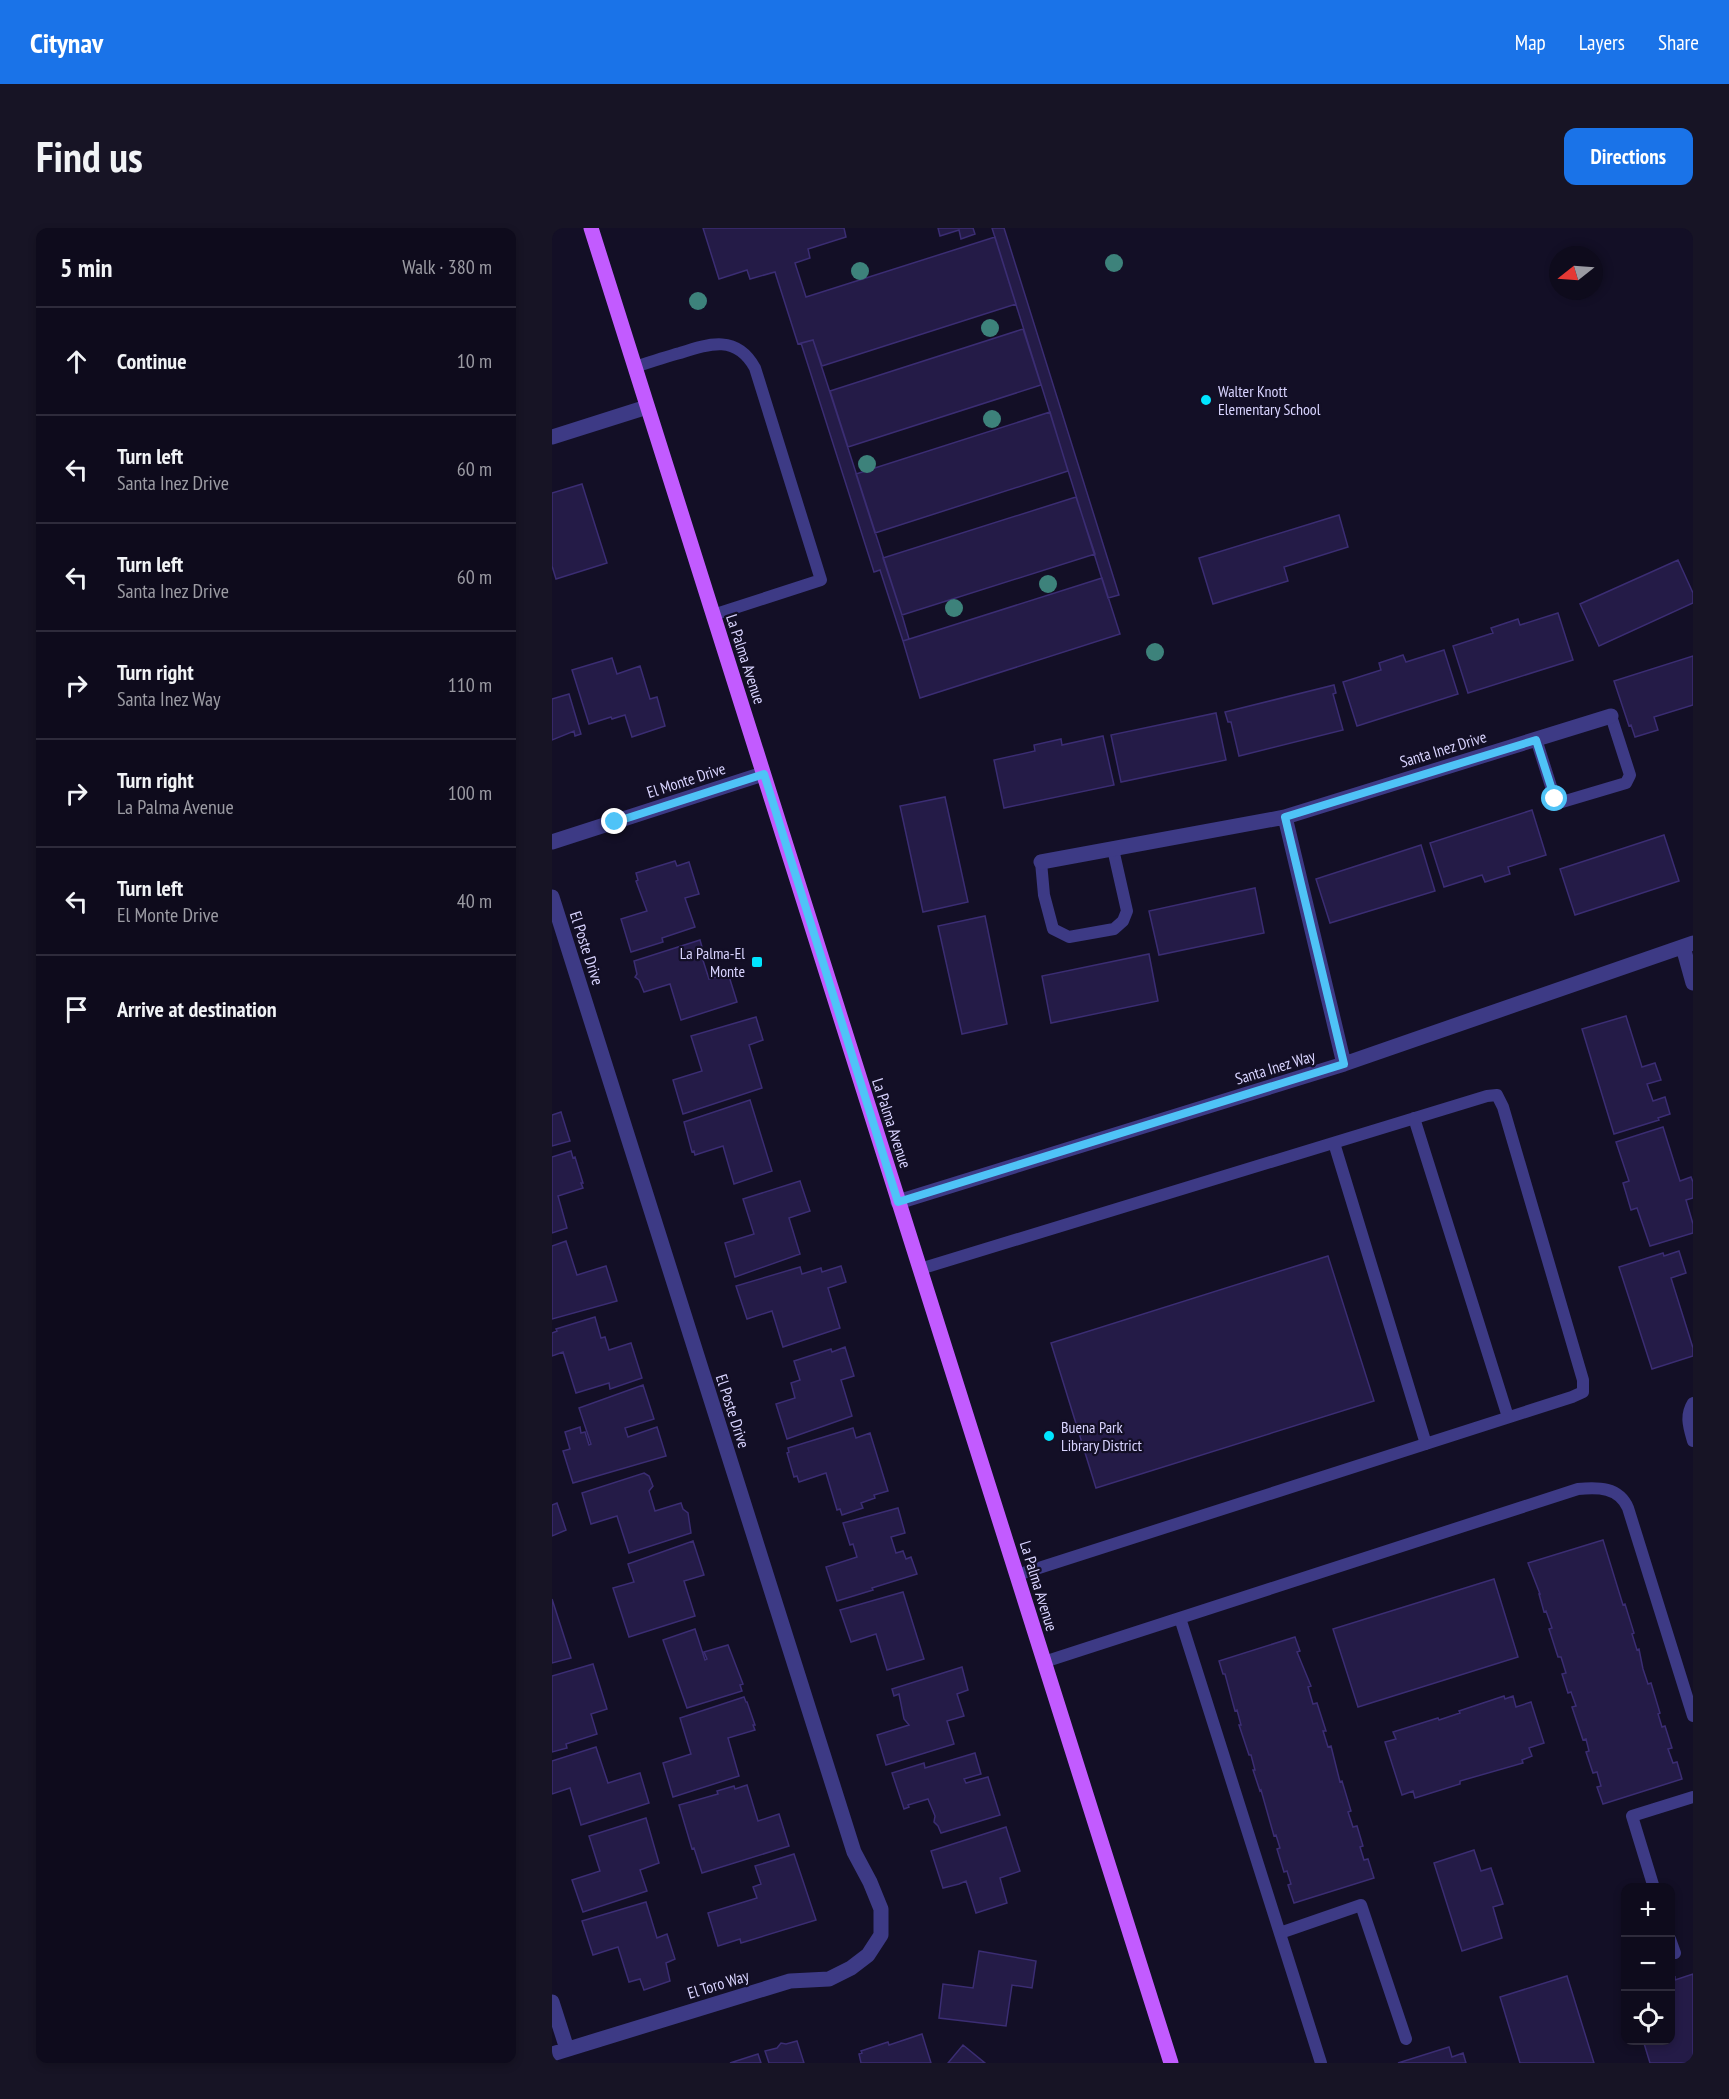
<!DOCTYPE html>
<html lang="en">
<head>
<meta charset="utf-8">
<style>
  :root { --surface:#0e0b1c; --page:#171425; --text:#f1f3f6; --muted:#9b9ba3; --line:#2e2b3b; --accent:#1a73e8 }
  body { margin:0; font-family:"PT Sans Narrow",sans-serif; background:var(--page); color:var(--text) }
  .controls { position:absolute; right:18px; bottom:18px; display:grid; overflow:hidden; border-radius:12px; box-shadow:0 3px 9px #0003 }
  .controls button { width:54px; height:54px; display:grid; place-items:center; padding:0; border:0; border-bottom:2px solid var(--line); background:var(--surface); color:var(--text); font:30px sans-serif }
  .compass { position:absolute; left:997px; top:18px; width:54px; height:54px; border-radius:50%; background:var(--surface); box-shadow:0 3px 9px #0003; rotate:253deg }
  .stop { position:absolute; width:18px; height:18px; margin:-14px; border:4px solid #4fc3f7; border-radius:50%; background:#fff }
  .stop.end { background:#4fc3f7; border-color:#fff; box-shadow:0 2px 6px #0008 }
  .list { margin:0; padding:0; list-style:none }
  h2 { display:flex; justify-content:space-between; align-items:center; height:78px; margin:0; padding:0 24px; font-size:26px }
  h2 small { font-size:20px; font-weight:400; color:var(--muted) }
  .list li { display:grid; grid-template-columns:39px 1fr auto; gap:18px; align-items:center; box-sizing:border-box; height:108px; padding:0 24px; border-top:2px solid var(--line) }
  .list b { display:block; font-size:22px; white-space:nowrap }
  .list p { margin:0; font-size:20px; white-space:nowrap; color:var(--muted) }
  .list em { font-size:20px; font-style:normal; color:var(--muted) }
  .icon { flex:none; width:33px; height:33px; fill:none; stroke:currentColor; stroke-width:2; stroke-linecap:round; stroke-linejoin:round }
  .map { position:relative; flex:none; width:1141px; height:1835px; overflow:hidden; border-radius:12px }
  header { display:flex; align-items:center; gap:36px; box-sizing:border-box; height:84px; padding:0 30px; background:var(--accent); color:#fff }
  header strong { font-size:28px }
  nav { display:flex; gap:33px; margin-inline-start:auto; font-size:21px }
  .intro { display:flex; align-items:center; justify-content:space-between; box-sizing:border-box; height:144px; padding:0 36px }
  h1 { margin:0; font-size:42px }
  .button { padding:15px 27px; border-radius:12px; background:var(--accent); color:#fff; font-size:21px; font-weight:700 }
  main { display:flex; gap:36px; padding:0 36px }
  aside { flex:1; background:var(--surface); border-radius:12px; box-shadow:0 3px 9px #0003 }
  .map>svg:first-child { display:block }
  .building { fill:#241b47; stroke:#3b2d73; stroke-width:1.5 }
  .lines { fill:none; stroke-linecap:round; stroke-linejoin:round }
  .service { stroke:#3d3a85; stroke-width:12 }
  .minor { stroke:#3d3a85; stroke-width:15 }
  .primary { stroke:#c25bff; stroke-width:15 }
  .tree { fill:#3d827b }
  .route { stroke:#4fc3f7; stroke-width:8 }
  .poi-dot { fill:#00e5ff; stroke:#130f26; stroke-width:2 }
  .labels { text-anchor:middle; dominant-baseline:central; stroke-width:4.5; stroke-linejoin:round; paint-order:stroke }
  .poi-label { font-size:16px; fill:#d9d4ff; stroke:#130f26; text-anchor:start }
  .street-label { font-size:16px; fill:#d9d4ff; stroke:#130f26 }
</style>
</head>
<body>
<header>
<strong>Citynav</strong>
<nav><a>Map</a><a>Layers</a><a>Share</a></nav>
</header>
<div class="intro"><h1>Find us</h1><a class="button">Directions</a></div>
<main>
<aside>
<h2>5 min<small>Walk · 380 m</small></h2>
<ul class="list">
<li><svg class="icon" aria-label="ahead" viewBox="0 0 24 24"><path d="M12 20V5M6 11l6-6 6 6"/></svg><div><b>Continue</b></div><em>10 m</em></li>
<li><svg class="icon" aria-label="left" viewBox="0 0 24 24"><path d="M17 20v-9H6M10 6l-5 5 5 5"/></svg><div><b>Turn left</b><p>Santa Inez Drive</p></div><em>60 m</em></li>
<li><svg class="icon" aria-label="left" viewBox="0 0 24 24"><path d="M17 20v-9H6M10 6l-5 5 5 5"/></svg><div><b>Turn left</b><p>Santa Inez Drive</p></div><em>60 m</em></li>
<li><svg class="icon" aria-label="right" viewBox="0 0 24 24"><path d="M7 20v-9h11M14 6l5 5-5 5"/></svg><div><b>Turn right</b><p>Santa Inez Way</p></div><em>110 m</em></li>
<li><svg class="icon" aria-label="right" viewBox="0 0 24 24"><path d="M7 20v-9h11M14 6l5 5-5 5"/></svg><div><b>Turn right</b><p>La Palma Avenue</p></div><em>100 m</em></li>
<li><svg class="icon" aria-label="left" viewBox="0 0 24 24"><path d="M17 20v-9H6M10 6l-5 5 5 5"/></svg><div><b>Turn left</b><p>El Monte Drive</p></div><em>40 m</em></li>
<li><svg class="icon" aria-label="arrive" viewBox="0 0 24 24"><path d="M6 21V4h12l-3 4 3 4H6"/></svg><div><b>Arrive at destination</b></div></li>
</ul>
</aside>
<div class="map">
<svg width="1141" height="1835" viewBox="0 0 1141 1835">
  <rect width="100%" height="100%" fill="#130f26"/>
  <path class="building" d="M151,0H292L294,9L256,21L258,30L243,35L254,69L443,9L464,76L270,138L261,112L246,116L223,44L198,51L195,42L167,51Z
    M386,0H421L423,6L409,11L407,2L388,8Z
    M440,0H452L567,367L556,370Z
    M471,101L489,157L296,219L278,163Z
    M261,112L350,387L357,411L351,413L328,342L322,344L249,115Z
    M498,184L516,243L323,305L304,246Z
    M30,256L55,335L4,351L0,338V265Z
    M524,269L543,326L350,387L331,330Z
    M787,287L796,319L732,339L736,353L661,376L647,330Z
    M1126,332L1141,365V375L1047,418L1028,376Z
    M550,350L568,406L368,470L351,413Z
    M1006,385L1021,432L916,465L901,418L941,405L939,400L966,391L968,397Z
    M892,422L906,466L805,498L791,454L829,442L827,435L851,427L854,434Z
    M1141,428V477L1102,489L1106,502L1083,509L1079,497L1077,498L1062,453Z
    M60,430L65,446L88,438L98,471L105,469L113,498L80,509L73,487L60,491L59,489L37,496L20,442Z
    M782,457L784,465L781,466L791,502L687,528L679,494H676L673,484Z
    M17,466L29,506L23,508L22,503L0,512V471Z
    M664,485L674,532L569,554L559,507Z
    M551,508L562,557L452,580L442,532L483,523L482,517L509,511L510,517Z
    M393,569L416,674L371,684L348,578Z
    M980,582L994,627L956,639L958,646L933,654L930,647L892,659L878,615Z
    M1112,607L1127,653L1023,687L1008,641Z
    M869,617L883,663L778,695L764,651Z
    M123,633L125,638L137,634L147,666L133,670L143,699L110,710L111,714L79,724L69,691L95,683L84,653L86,652L84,645Z
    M703,660L712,705L607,727L597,683Z
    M433,688L455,796L410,806L386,698Z
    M148,712L150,719L147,720L157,751L176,745L185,774L129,792L118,756L92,764L87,752L83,749L85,746L82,733Z
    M597,726L606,773L499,795L490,748Z
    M1074,788L1090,839L1103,835L1109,852L1095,856L1101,873L1113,869L1118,886L1106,890L1107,892L1062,906L1030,801Z
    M204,789L211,812L197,817L210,860L131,886L121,852L150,843L139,808Z
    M198,872L220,943L182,956L171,918L143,927L142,923L140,924L132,894Z
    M9,884L18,913L0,918V887Z
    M1111,899L1128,953L1139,949L1141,954V970L1134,972L1141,996V1005L1098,1018L1085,980L1079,982L1071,955L1077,953L1064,914Z
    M19,923L21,930L23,929L31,955H29L31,960L6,968L15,1000L0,1005V929Z
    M248,953L258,983L237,990L248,1026L183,1049L173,1015L202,1006L191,971Z
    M14,1013L25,1047L54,1038L65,1073L0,1091V1018Z
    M1127,1023L1134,1045L1119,1050L1141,1120V1128L1100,1141L1067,1039L1111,1025L1112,1028Z
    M776,1028L822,1173L544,1260L499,1115Z
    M289,1038L294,1054L276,1060L288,1100L231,1119L220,1083L195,1091L184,1058L248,1039L250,1046L269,1040L270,1044Z
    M43,1089L49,1110L53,1109L57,1122L79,1115L90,1150L58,1161L57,1155L24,1165L11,1124L0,1128V1105L5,1103L4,1101Z
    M293,1119L302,1148L289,1152L300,1188L235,1211L224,1176L243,1170L239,1155L248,1152L242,1133L279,1121L280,1124Z
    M91,1157L102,1191L73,1200L76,1209L105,1199L114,1228L21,1255L11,1223L18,1221L13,1204L28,1199L29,1205L33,1204L37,1217L39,1216L27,1180Z
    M301,1200L304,1210L318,1205L336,1263L322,1267L323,1270L309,1275L311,1280L290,1287L288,1281L285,1282L274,1245L247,1254L245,1248L242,1249L235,1225L237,1224L236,1220Z
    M92,1245L97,1248L101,1258L97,1263L103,1283L129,1275L131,1281L136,1285L139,1305L77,1325L65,1288L39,1296L30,1265Z
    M5,1275L14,1302L0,1308V1277Z
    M346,1280L353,1305L339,1309L344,1325L351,1323L354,1331L359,1329L365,1346L320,1360L321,1362L285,1373L274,1339L305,1329L301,1316L298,1317L291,1295Z
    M1051,1312L1071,1377L1073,1376L1082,1405L1080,1406L1085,1422L1087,1421L1091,1441L1096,1456L1099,1455L1108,1485L1106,1486L1110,1499L1113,1498L1120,1520L1116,1521L1121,1535L1125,1534L1130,1551L1051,1576L1045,1559L1049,1558L1045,1544L1041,1545L1034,1524L1037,1523L1034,1511L1031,1512L1020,1479L1024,1478L1019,1464L1016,1465L1010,1446L1014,1445L1009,1429H1006L997,1401L1000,1400L994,1383L992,1384L987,1366H988L976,1335Z
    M141,1313L152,1347L132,1353L143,1388L77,1409L61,1360L82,1354L76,1336Z
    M942,1351L966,1429L806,1479L781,1401Z
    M351,1364L372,1431L335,1442L324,1406L299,1414L288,1382Z
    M0,1371L19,1430L0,1435Z
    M143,1401L153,1432L155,1431L152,1424L176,1417L191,1456L188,1457L190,1463L135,1480L111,1412Z
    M743,1409L748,1423L745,1424L759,1458L756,1459L761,1476L765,1475L774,1503H771L776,1519L779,1518L788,1554L790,1553L799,1583L796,1584L801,1599L805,1598L811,1618L808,1619L812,1632L816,1631L822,1650L742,1675L736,1657L739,1656L735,1643L732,1644L725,1621L728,1620L724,1607L722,1608L709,1562L708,1563L701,1542H703L699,1527H697L687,1497H689L685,1482L683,1483L673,1446H671L667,1433Z
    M41,1436L55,1481L39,1486L45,1506L14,1516L15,1520L0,1524V1448Z
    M410,1439L416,1462L405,1466L412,1488L395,1493L402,1516L334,1537L325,1507L357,1497L352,1491L347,1466L342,1468L340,1461Z
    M952,1468L953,1471L961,1468L964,1479L979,1474L992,1515L977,1520L980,1528L970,1532L971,1535L908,1553V1556L863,1570L861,1563L850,1567L833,1514L844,1511L841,1504L886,1490L887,1492L908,1485L907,1483Z
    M192,1469L194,1474H195L203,1497H201L203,1502L176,1510L187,1548L121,1569L111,1535L139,1526L128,1490Z
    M44,1519L56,1555L88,1545L97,1575L29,1597L18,1560L0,1566V1533Z
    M423,1525L429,1546L412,1551L414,1555L436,1549L448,1587L389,1605L386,1598L382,1594L383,1588L376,1571L356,1577L357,1579L352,1581L340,1545L372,1535L373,1540Z
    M195,1557L206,1593L227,1586L237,1618L150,1645L142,1620L140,1621L127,1577L166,1566L165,1563L182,1558L183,1561Z
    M94,1590L107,1635L88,1642L95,1663L31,1684L20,1652L48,1643L37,1608Z
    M454,1599L468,1643L448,1650L455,1675L424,1685L414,1653L407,1656L391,1660L379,1623Z
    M922,1622L929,1643L939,1640L951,1676L941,1679L950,1710L910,1723L882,1635Z
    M242,1626L264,1692L189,1715L188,1711L166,1718L156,1685L205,1670L201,1659L209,1656L203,1638Z
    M94,1674L105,1710L115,1706L123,1731L114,1735L118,1753L92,1762L88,1751L77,1754L66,1719L41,1727L30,1693Z
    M427,1723L484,1733L480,1760L460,1757L454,1798L387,1790L391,1756L421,1760Z
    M1141,1746V1835H1098L1091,1812H1118V1750L1123,1749V1752Z
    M1015,1748L1042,1835H968L948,1769Z
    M370,1806L379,1835H309L307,1826L310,1825L309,1823L336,1814L337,1817Z
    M245,1813L252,1835H217L213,1823L225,1820L229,1815L234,1816Z
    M411,1817L433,1835H396Z
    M897,1819L900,1829L911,1825L914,1835H846Z
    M206,1826L209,1835H178Z"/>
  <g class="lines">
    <path class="service" d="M83,139C98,134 113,129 128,125C158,115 185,107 203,140L269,352L161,387
      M984,511L1003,571L1010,574L1074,555L1078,547L1059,488
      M489,634L492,667L501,701L517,709L562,701L571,693L575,683L561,621
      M862,890L956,1189
      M782,915L874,1216
      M368,1041L935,868L945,867L951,879L1031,1152V1164L1020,1169L465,1347
      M1141,1175C1133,1188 1137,1199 1141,1213
      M628,1390L769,1835
      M492,1434L1026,1261C1046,1259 1067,1259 1076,1280L1141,1488
      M1102,1660L1080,1588L1141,1569
      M728,1705L809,1677L854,1811
      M1118,1711L1123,1725"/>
    <path class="minor" d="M0,209L95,179
      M733,589L792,836
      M0,614L211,546
      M489,634L733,589L1059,488
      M0,669L302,1624L318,1654L329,1681V1707L316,1727L299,1740L277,1751L238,1753L0,1826
      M1131,719L1141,755
      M346,974L792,836L1141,715
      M0,1774L15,1821"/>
    <path class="primary" d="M39,0L619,1835"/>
  </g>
  <g class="tree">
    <circle cx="562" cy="35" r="9"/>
    <circle cx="308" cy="43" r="9"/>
    <circle cx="146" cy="73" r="9"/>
    <circle cx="438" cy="100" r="9"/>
    <circle cx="440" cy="191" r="9"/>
    <circle cx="315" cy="236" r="9"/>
    <circle cx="496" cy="356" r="9"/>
    <circle cx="402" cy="380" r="9"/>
    <circle cx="603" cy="424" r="9"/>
  </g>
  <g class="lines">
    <path class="route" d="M63,594L212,546L346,974L792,836L733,589L984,512L1003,571"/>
  </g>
  <g class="poi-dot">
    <circle cx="654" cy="172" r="6"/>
    <rect x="199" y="728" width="12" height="12" rx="3"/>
    <circle cx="497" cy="1208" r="6"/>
  </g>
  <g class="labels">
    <g class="poi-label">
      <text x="666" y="163">Walter Knott<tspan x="666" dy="18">Elementary School</tspan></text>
      <text x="193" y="725" text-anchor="end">La Palma-El<tspan x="193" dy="18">Monte</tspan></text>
      <text x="509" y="1199">Buena Park<tspan x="509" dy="18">Library District</tspan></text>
    </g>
    <g class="street-label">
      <text transform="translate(194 431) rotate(72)">La Palma Avenue</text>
      <text transform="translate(891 521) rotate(-17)">Santa Inez Drive</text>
      <text transform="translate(134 552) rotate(-18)">El Monte Drive</text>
      <text transform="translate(35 720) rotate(72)">El Poste Drive</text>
      <text transform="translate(723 839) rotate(-17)">Santa Inez Way</text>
      <text transform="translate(340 895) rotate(72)">La Palma Avenue</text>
      <text transform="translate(181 1183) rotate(72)">El Poste Drive</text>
      <text transform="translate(487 1358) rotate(73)">La Palma Avenue</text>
      <text transform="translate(166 1756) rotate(-17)">El Toro Way</text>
    </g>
  </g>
</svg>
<div class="controls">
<button>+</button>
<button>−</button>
<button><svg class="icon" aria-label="locate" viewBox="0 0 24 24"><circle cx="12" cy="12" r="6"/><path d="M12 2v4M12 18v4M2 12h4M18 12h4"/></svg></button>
</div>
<svg class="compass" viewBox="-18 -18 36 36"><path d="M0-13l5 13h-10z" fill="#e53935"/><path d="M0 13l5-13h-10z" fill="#9b9ba3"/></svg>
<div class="stop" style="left:1003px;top:571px"></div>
<div class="stop end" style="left:63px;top:594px"></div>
</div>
</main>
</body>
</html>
